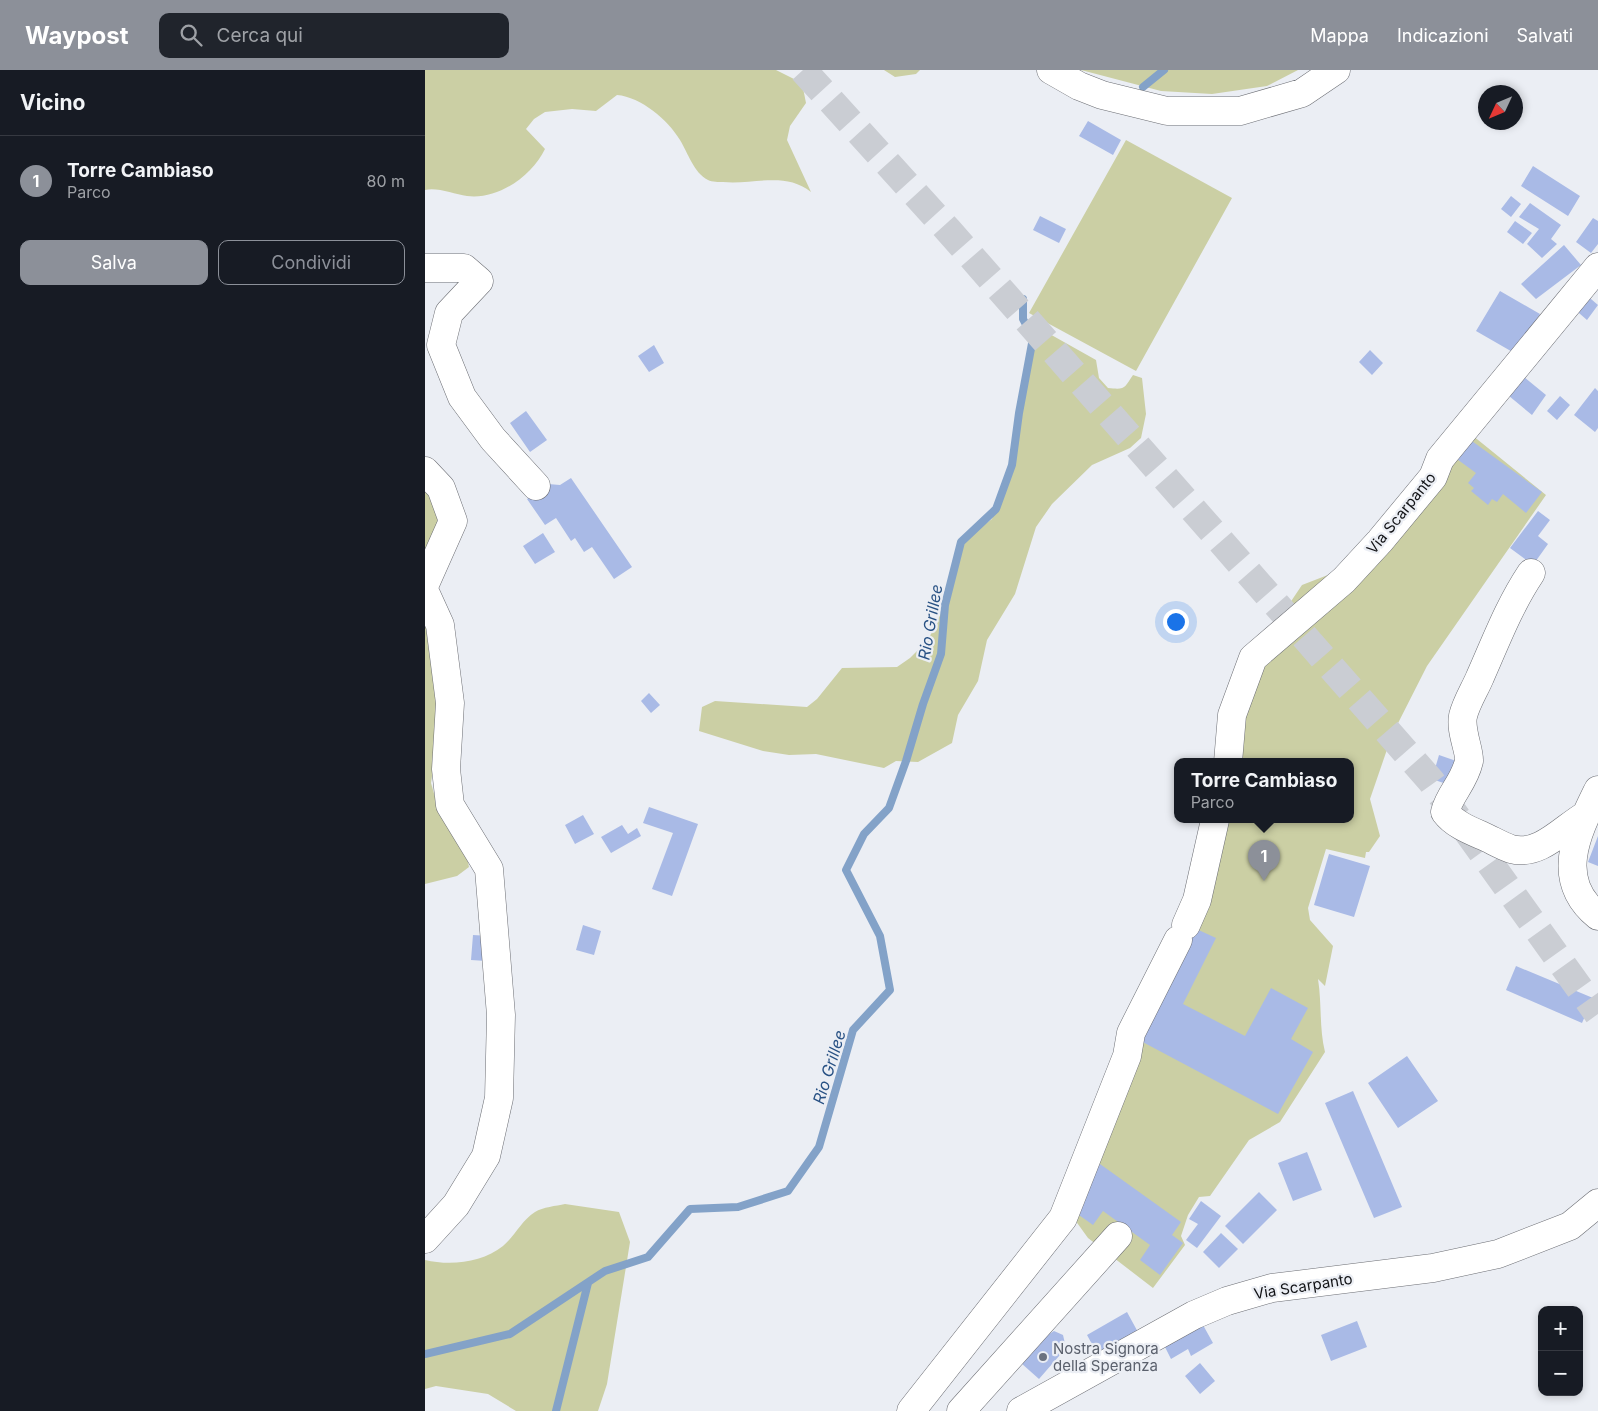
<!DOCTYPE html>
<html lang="it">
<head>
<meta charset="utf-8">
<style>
  :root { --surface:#171b24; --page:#20242c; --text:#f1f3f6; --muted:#9ea1a6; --line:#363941; --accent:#8c9099 }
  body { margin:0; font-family:Inter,sans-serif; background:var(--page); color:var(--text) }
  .controls { position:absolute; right:15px; bottom:15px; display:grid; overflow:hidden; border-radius:10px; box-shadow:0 2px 8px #0003 }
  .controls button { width:45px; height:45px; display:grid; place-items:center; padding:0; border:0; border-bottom:1px solid var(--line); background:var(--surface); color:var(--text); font:25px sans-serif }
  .compass { position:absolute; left:1053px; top:15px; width:45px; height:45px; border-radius:50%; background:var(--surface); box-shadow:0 2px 8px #0003; rotate:226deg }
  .you { position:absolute; left:750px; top:551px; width:18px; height:18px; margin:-12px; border:4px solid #fff; border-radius:50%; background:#1a73e8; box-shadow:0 0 0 8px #1a73e833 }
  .badge { display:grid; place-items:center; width:32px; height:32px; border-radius:50%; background:var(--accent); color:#fff; font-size:16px; font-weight:700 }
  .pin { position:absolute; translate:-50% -41px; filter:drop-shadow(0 1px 2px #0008) }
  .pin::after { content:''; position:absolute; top:26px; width:18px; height:15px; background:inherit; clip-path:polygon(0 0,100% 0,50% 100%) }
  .popup { position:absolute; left:749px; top:688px; width:180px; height:65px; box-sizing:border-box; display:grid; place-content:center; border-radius:10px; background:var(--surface); filter:drop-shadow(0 1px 4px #0005); font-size:16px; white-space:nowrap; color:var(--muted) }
  .popup b { font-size:19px; color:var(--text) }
  .popup::after { content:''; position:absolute; left:50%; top:100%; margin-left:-10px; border:10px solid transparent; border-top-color:var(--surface) }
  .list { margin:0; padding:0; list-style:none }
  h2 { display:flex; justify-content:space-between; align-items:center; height:65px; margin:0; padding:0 20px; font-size:21px }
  h2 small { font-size:16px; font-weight:400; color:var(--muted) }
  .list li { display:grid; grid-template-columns:32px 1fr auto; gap:15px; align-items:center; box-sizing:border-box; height:90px; padding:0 20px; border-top:1px solid var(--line) }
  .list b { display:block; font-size:19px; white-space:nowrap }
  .list p { margin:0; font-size:16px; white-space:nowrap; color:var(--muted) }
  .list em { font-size:16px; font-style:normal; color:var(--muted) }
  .actions { display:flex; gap:10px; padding:15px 20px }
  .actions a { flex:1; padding:11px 0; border:1px solid var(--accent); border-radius:10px; text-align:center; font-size:18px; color:var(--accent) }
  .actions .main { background:var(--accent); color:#fff }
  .icon { flex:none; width:28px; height:28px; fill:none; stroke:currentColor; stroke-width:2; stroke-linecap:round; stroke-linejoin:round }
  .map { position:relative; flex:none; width:1173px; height:1341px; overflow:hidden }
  header { display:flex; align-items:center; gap:30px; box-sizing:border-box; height:70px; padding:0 25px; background:var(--accent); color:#fff }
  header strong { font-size:24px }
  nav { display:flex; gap:28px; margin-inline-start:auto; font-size:18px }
  .search { width:350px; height:45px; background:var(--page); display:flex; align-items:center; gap:12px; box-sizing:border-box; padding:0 18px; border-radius:10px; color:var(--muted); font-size:19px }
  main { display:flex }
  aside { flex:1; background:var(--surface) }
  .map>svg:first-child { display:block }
  .green { fill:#cbcfa4 }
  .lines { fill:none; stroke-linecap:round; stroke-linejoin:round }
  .stream { stroke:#83a2c8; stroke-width:8 }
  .building { fill:#a9bae6 }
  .highway-tunnel { stroke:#cacdd3; stroke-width:28; stroke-dasharray:28 14; stroke-linecap:butt }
  .minor-casing { stroke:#6c6e74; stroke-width:29 }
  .minor { stroke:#fff; stroke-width:28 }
  .worship-dot { fill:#6b7280; stroke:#ebeef4; stroke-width:2 }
  .labels { text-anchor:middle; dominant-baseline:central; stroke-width:4.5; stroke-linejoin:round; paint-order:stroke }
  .street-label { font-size:15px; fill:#111215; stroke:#ebeef4 }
  .worship-label { font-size:15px; fill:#5b616d; stroke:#ebeef4; text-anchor:start }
  .water-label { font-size:16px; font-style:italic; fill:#285184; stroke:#ebeef4 }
</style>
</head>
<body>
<header>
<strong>Waypost</strong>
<div class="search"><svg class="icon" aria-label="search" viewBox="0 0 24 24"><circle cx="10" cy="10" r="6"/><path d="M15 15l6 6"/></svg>Cerca qui</div>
<nav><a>Mappa</a><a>Indicazioni</a><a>Salvati</a></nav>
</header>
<main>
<aside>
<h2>Vicino<small></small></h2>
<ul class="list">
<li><span class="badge">1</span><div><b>Torre Cambiaso</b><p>Parco</p></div><em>80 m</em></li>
</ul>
<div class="actions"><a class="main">Salva</a><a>Condividi</a></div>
</aside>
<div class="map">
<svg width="1173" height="1341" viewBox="0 0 1173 1341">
  <rect width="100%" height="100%" fill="#ebeef4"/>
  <path class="green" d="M0,0H351L377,13L381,33L365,56L362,70L386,122C360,101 329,115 298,112C294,112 287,112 283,110C269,103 263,83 255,70C243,50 216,27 192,25L171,41L147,39L120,42L109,49L101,59L120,79C107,106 73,130 42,126C29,124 12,117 0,120Z
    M459,0H495L491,4L470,7Z
    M656,0H873L842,16L787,24L736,21Z
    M701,70L807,128L711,301L604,243Z
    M598,249L671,290L674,308L683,318C701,320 699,318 708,305L717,308L721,344L716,368L705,378L667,395L627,434L611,457L590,524L562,570L553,611L533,645L527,673L493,692L471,691L459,698L391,684L364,685L338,681L274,661L277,637L290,631L382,637L392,629L417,598L472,597L485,588L503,570L520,535L536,472L567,449L587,395L594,343L608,268Z
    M1042,361L1121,425L1002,596L967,665L945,729L955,766L944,782H941L940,788L901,779L883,838L885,850L908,876L900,916L893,909C897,934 894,958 900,982L855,1052L824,1070L785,1126L774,1127L763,1145L756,1166L760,1175L728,1218L663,1168L645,1143L741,871L796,750H925V692H808L844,564L877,515L908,503Z
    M0,419L13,439L12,453L0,487Z
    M0,544L17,634L6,713L15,744L41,783L44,797L32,806L0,814Z
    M140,1134L194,1142L205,1172L182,1314L173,1341H91L63,1324L11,1316L0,1319V1190C25,1196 57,1193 78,1176C90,1166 96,1151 110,1142C118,1137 131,1136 140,1134Z"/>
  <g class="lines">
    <path class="stream" d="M718,17L739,0
      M0,1284L85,1264L180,1201L223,1187L265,1139L313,1137L363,1121L394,1077L428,960L465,920L455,866L421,800L439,764L464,738L481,691L498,634L516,584L520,535L536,472L571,439L587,395L594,343L608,268L598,249V229
      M131,1341L163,1213"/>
  </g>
  <path class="building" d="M663,51L696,70L688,85L654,66Z
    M1108,96L1155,126L1143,146L1096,116Z
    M1086,126L1096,134L1086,147L1076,139Z
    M1105,133L1136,155L1126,169L1132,174L1117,188L1102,174L1114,159L1094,147Z
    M615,146L641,159L634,173L608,160Z
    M1168,148L1173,151V174L1166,183L1151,172Z
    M1090,151L1107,163L1098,174L1082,162Z
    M1139,175L1156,195L1111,229L1096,214Z
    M1075,221L1115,244L1091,284L1051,261Z
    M1159,223L1173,235L1162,250L1147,237Z
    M229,275L239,293L224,302L213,286Z
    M945,280L958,293L947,305L934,292Z
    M1093,302L1121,325L1107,345L1078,321Z
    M1170,318L1173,321V358L1170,362L1149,345Z
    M1135,326L1145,335L1132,350L1122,341Z
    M101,341L122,370L105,382L85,353Z
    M1040,366L1117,422L1101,443L1078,424L1072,432L1067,429L1063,435L1046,421L1049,418L1043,413L1051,403L1025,384Z
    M146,408L207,497L189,509L167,477L159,482L150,468L146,471L131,448L120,455L102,429L123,414L135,415Z
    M1113,441L1125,450L1113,466L1123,474L1108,495L1085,478Z
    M118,463L130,482L110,494L98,476Z
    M224,623L235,635L226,643L216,631Z
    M1014,685L1037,693L1030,717L1007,709Z
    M224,737L273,754L247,826L227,819L248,763L218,753Z
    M158,745L169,764L150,774L140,755Z
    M197,755L203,764L212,758L216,766L186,783L176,767Z
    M1173,766V796L1163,792Z
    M904,784L945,796L929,847L889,835Z
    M754,851L791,868L758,934L820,966L846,918L883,938L866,969L888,982L853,1044L712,969Z
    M158,855L176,861L169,885L151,880Z
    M48,865L64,866L61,891L46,890Z
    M1091,896L1168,928L1157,953L1081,920Z
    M982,986L1013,1031L973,1058L943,1013Z
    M928,1021L977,1137L949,1148L900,1033Z
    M882,1082L897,1120L868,1131L853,1093Z
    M675,1094L756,1152L747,1165L758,1173L735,1205L715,1190L725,1175L678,1141L668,1155L644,1138Z
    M834,1122L852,1140L818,1174L800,1156Z
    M776,1131L796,1146L772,1178L761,1170L773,1154L764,1149Z
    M796,1163L813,1179L794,1198L778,1182Z
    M702,1242L714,1264L674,1287L662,1265Z
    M932,1251L942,1277L906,1291L896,1265Z
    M778,1255L788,1273L766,1286L763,1279L746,1289L740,1277Z
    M629,1261L638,1265L641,1278L614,1309L596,1293L621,1266Z
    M775,1293L790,1311L775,1324L760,1306Z"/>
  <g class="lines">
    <path class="highway-tunnel" d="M378,0L523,160L1006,711L1173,944"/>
    <g class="minor-casing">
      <path id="minor" d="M626,0L654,16L677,25L742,41H815L877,23L911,0
        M0,198H39L54,211L24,243L16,275L37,327L68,369L111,416
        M0,401L16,418L28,451L0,514
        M1106,503C1084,536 1071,571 1055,607C1050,619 1041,633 1038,646C1035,661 1045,681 1044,691C1039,713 1025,723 1020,742C1029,754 1044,760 1058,766C1067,770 1077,776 1086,779C1115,787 1138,758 1161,745
        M0,522L15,555L25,633L21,699L25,735L64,799L76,945L74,1028L61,1086L31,1135L0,1169
        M803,692L807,645L828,588L919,510L955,471L1008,407L1015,389L1173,197
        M1173,720C1152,763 1128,809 1173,846
        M761,855L772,830L790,750
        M486,1341L638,1148L702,986L706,963L753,870
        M536,1341L693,1166
        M596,1341L769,1245L802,1231L847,1218L1008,1198L1073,1184L1145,1156L1173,1133"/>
    </g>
    <use href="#minor" class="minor"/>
  </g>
  <circle class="worship-dot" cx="618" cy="1287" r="5"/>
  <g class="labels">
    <g class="street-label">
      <text transform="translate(976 443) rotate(-51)">Via Scarpanto</text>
      <text transform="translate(878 1216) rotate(-9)">Via Scarpanto</text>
    </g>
    <g class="worship-label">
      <text x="628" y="1278">Nostra Signora<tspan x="628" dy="17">della Speranza</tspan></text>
    </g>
    <g class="water-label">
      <text transform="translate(505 552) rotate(-80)">Rio Grillee</text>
      <text transform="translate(404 997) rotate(-73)">Rio Grillee</text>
    </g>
  </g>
</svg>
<div class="controls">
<button>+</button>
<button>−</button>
</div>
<svg class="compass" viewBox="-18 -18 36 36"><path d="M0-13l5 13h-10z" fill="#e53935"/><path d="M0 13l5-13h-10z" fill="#9ea1a6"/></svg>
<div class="you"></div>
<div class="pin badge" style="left:839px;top:811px">1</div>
<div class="popup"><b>Torre Cambiaso</b>Parco</div>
</div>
</main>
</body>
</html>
